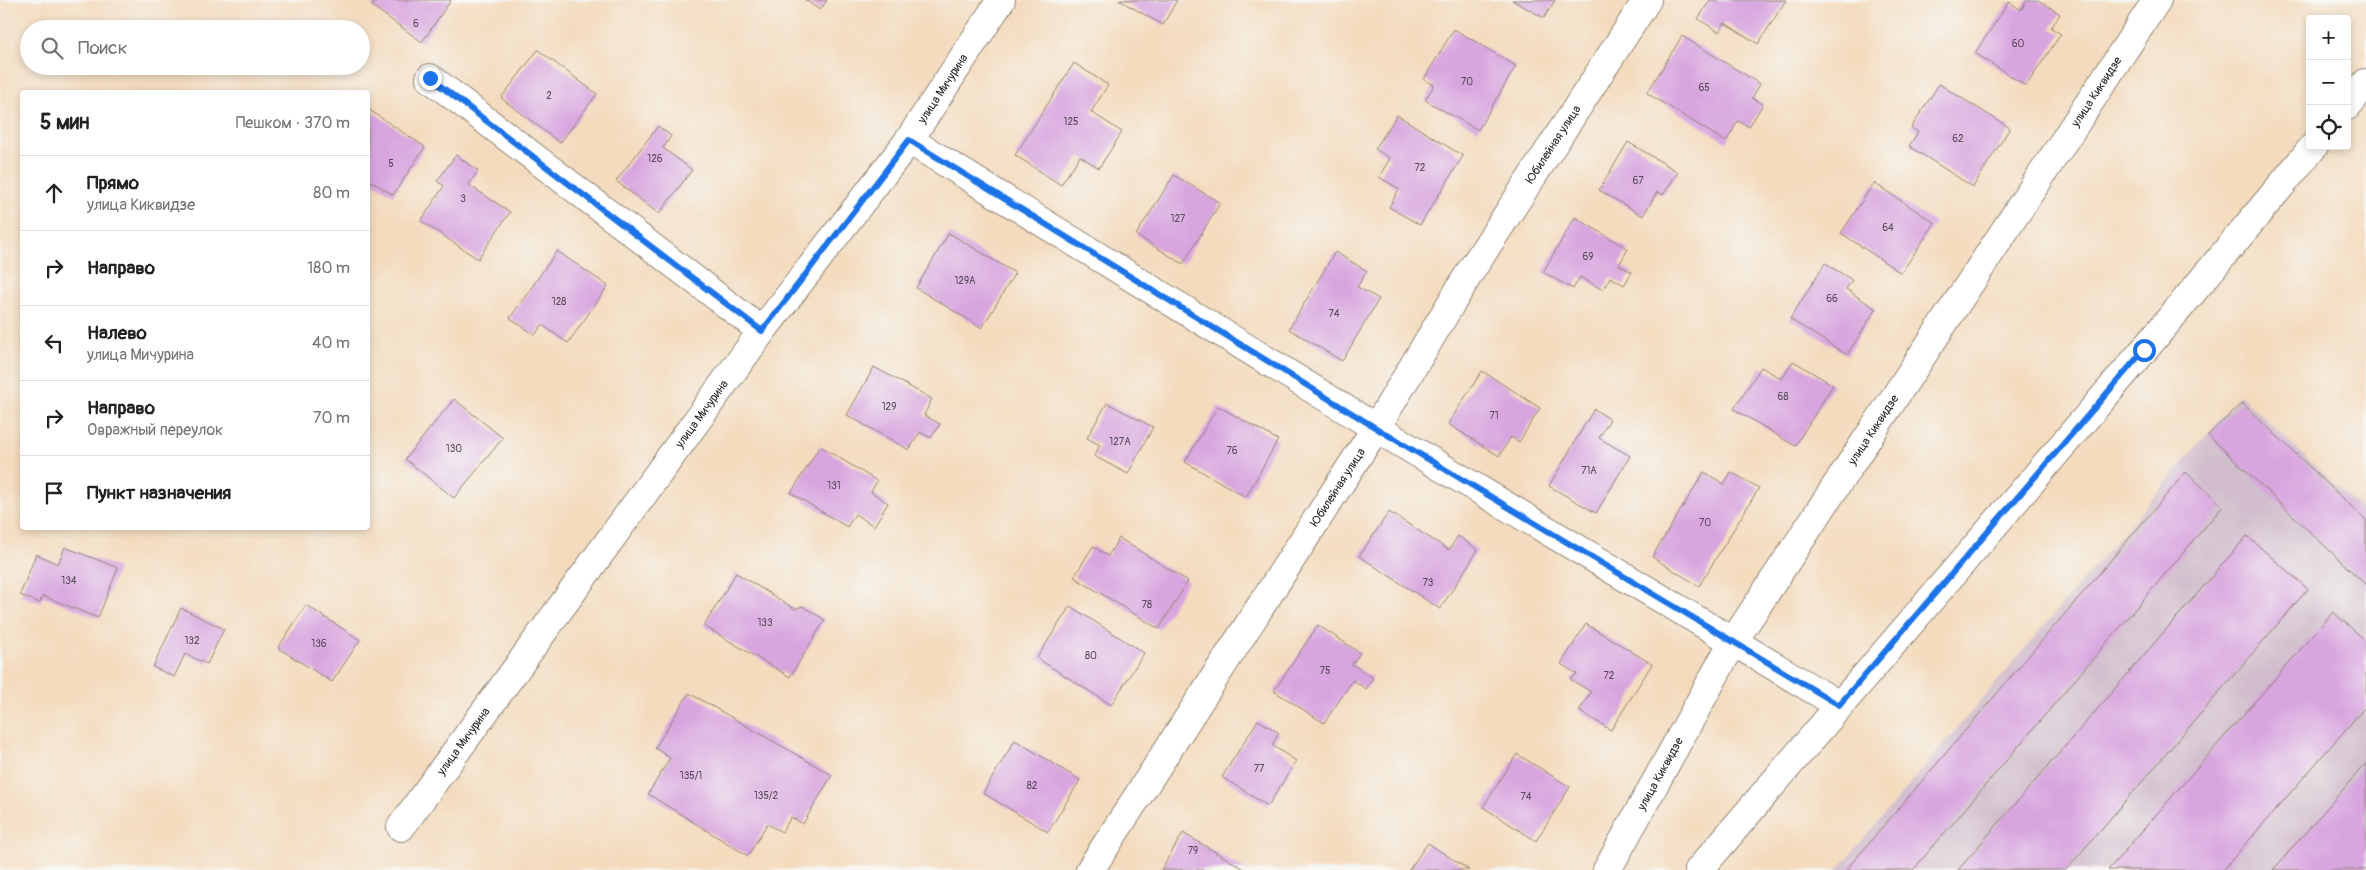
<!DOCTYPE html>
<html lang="ru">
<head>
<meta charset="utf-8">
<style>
  :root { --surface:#fff; --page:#f2f2f2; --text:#222; --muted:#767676; --line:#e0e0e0 }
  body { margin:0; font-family:Pangolin,sans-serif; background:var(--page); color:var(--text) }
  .controls { position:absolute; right:15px; top:15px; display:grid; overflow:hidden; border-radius:5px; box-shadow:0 2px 8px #0003 }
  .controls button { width:45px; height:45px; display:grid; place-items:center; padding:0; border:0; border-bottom:1px solid var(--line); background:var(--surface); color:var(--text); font:25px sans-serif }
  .stop { position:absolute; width:15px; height:15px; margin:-11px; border:4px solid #1a73e8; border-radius:50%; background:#fff }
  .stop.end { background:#1a73e8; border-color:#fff; box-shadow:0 1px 5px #0008 }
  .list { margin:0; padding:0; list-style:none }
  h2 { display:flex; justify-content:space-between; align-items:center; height:65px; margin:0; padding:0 20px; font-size:21px }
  h2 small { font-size:16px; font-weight:400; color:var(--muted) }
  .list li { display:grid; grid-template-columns:32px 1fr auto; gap:15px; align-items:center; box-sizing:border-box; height:75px; padding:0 20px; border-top:1px solid var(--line) }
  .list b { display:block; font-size:19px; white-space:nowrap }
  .list p { margin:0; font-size:16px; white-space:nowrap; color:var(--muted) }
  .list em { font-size:16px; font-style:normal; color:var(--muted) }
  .icon { flex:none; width:28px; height:28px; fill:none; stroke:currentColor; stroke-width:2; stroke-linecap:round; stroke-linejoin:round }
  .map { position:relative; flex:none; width:2366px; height:870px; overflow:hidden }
  .search { position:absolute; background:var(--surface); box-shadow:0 2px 8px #0003; left:20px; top:20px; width:350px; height:55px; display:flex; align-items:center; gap:12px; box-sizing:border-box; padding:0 18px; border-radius:28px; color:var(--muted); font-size:19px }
  .panel { position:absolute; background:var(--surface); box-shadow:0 2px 8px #0003; left:20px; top:90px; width:350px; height:440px; border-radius:5px }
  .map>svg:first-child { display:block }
  .industrial { fill:#d1bdcc }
  .building { fill:#d8a5df }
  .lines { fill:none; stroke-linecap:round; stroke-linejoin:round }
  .minor-casing { stroke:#908374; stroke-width:30 }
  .tertiary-casing { stroke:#908374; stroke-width:30 }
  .minor { stroke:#fff; stroke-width:28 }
  .tertiary { stroke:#fff; stroke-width:28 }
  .route { stroke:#1a73e8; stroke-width:6 }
  .labels { text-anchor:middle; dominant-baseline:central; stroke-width:4; stroke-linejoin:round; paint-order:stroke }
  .number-label { font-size:10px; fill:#564a58 }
  .street-label { font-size:12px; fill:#2b2b2b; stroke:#f6f6f2 }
</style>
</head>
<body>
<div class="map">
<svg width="2366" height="870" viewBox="0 0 2366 870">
  <rect width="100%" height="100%" fill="#f6f6f2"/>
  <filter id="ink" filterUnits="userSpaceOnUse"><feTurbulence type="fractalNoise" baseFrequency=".02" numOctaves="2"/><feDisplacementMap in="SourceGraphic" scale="10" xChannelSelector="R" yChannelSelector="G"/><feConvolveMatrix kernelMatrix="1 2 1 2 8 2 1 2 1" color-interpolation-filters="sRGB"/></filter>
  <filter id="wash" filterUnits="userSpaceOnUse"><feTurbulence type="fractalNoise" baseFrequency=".0096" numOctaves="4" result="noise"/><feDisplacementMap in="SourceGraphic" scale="20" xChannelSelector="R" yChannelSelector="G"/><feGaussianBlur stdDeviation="1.12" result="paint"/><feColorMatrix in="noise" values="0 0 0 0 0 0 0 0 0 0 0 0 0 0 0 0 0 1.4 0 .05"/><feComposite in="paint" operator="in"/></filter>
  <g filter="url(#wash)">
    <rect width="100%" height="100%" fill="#f4dbbe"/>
    <path class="industrial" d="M2240,395L2366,514V870H1837Z"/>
    <g id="blocks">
      <path class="building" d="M376,0H451L422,42L372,6Z
        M805,0H827L820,10Z
        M1119,0H1177L1163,25Z
        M1512,0H1555L1544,18Z
        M1710,0H1786L1758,44L1725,23L1719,32L1698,19Z
        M2027,0H2038L2060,14L2051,28L2061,34L2026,86L1975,53L2009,2L2021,10Z
        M1454,29L1516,66L1478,130L1425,100L1434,85L1424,79Z
        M1682,36L1760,84L1752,98L1763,104L1749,127L1738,121L1726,142L1647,93Z
        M538,50L597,94L560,143L501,98Z
        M1074,63L1108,85L1091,112L1122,132L1099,168L1080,156L1061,185L1015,155Z
        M1939,84L2010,128L1973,187L1909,146L1918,132L1911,128Z
        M368,109L425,147L393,195L371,181L368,186Z
        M1397,115L1463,156L1420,225L1389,207L1399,189L1379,177L1390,158L1375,149Z
        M658,126L671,136L663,148L692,170L659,214L616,181Z
        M1628,142L1678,172L1663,195L1657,192L1643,216L1599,190Z
        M456,155L478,171L469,185L510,212L478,259L421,221L444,186L437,181Z
        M1174,175L1220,203L1183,264L1136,235Z
        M1874,183L1935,223L1901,273L1841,233Z
        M1575,217L1628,249L1619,265L1632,272L1624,285L1610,277L1603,290L1580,277L1573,289L1543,272Z
        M949,233L1015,273L982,328L916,288Z
        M557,251L608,286L568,343L542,325L535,335L510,318Z
        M1335,252L1367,271L1357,287L1379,299L1342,361L1289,329Z
        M1825,263L1852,280L1846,289L1876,309L1847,355L1790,319Z
        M1793,361L1833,385L1795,446L1734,409L1761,367L1782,379Z
        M874,367L932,399L924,415L940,424L931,438L920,432L909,450L847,415Z
        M1482,371L1540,408L1519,442L1511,437L1499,456L1448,424Z
        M454,399L503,438L454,498L405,459Z
        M1107,403L1153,427L1128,474L1094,456L1100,445L1087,438Z
        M2242,403L2366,520V585L2208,435Z
        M1218,406L1278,440L1246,497L1185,462Z
        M1594,409L1610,419L1599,438L1630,456L1596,513L1549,486Z
        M820,446L877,481L871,492L888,503L874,526L855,514L847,527L791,493Z
        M1704,472L1724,484L1731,472L1759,488L1699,586L1652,557Z
        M2186,472L2223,506L1913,870H1846Z
        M1389,512L1449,550L1458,536L1478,550L1440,609L1359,556Z
        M2247,536L2308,589L2066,870H1958Z
        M1119,538L1188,581L1159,629L1074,577L1093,546L1108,556Z
        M65,547L118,568L98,618L43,596L40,603L20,595L36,554L58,564Z
        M736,573L795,609L802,606L825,620L790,677L704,626Z
        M306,605L360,640L332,682L278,648Z
        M1070,606L1144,653L1111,705L1037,658Z
        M181,608L224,629L207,664L185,654L174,677L153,667Z
        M2333,612L2366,641V706L2223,870H2108Z
        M1586,624L1652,664L1611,730L1579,711L1591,692L1570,679L1577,674L1561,664Z
        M1318,625L1360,653L1352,664L1373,678L1366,689L1353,680L1324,723L1274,691Z
        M689,693L832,775L803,824L791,817L782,832L767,824L748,856L648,794L670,758L655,748Z
        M1258,720L1279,733L1272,745L1296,761L1268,806L1222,777Z
        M1015,740L1080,780L1048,832L983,793Z
        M1517,754L1570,787L1536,841L1483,807Z
        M2366,763V870H2273Z
        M1183,833L1246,870H1161Z
        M1428,843L1469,870H1409Z"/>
    </g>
  </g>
  <g filter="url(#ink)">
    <use href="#blocks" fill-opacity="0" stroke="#908374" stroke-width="1"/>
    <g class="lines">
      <g class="minor-casing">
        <g id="minor">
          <path d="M430,78L762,331"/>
          <path d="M909,140L1376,428L1839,705"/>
          <path id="s1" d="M401,827L762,331L909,140L1001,0"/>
          <path id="s2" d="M1090,870L1376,428L1470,272L1647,0"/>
          <path id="s3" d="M1607,870L1733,642L2157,0"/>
        </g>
      </g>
      <g class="tertiary-casing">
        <path id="tertiary" d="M2347,106L2366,83
          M1699,870L2144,350L2314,146"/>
      </g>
      <use href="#minor" class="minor"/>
      <use href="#tertiary" class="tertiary"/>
    </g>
  </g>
  <g class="lines" filter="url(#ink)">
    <path class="route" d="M430,78L762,331L909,140L1376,428L1839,705L2144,350"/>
  </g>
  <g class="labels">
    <g class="number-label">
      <text x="416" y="24">6</text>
      <text x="2018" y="44">60</text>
      <text x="1467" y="82">70</text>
      <text x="1704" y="88">65</text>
      <text x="549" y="96">2</text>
      <text x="1071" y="122">125</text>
      <text x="1958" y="139">62</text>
      <text x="655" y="159">126</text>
      <text x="391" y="164">5</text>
      <text x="1420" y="168">72</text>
      <text x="1638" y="181">67</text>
      <text x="463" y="199">3</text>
      <text x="1178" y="219">127</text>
      <text x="1888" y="228">64</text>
      <text x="1588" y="257">69</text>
      <text x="965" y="281">129А</text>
      <text x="1832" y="299">66</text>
      <text x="559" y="302">128</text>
      <text x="1334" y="314">74</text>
      <text x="1783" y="397">68</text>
      <text x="889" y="407">129</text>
      <text x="1494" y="416">71</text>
      <text x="1120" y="442">127А</text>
      <text x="454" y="449">130</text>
      <text x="1232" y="451">76</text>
      <text x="1589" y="471">71А</text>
      <text x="834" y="486">131</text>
      <text x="1705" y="523">70</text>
      <text x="69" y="581">134</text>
      <text x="1428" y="583">73</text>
      <text x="1147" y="605">78</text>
      <text x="765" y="623">133</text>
      <text x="192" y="641">132</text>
      <text x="319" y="644">136</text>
      <text x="1091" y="656">80</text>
      <text x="1325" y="671">75</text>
      <text x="1609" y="676">72</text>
      <text x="1259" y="769">77</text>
      <text x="691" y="776">135/1</text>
      <text x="1032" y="786">82</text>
      <text x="766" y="796">135/2</text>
      <text x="1526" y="797">74</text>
      <text x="1193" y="851">79</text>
    </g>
    <g class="street-label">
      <text stroke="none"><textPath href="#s1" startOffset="916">улица Мичурина</textPath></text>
      <text stroke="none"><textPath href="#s3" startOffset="920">улица Киквидзе</textPath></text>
      <text stroke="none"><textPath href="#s2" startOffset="861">Юбилейная улица</textPath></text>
      <text stroke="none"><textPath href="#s1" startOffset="511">улица Мичурина</textPath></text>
      <text stroke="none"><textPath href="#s3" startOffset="515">улица Киквидзе</textPath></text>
      <text stroke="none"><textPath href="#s2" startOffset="456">Юбилейная улица</textPath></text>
      <text stroke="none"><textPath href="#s1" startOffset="106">улица Мичурина</textPath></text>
      <text stroke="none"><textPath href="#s3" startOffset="110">улица Киквидзе</textPath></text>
    </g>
  </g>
</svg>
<div class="controls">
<button>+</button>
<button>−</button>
<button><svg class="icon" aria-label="locate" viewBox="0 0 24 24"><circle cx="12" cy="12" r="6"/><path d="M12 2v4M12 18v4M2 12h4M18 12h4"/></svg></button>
</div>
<div class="stop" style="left:2144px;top:350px"></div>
<div class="stop end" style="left:430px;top:78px"></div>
<div class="search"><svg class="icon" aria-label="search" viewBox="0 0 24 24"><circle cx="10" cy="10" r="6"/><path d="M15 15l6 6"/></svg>Поиск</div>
<section class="panel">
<h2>5 мин<small>Пешком · 370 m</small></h2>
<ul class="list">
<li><svg class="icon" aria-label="ahead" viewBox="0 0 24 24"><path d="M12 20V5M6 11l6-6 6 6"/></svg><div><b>Прямо</b><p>улица Киквидзе</p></div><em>80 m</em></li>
<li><svg class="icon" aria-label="right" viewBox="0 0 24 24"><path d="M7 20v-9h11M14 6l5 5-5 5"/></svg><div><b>Направо</b></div><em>180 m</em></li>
<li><svg class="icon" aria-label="left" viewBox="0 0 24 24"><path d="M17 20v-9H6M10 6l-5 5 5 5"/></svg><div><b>Налево</b><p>улица Мичурина</p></div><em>40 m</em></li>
<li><svg class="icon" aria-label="right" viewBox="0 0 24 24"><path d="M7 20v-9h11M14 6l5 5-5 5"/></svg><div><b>Направо</b><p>Овражный переулок</p></div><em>70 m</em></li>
<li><svg class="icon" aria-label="arrive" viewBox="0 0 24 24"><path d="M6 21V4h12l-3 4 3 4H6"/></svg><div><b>Пункт назначения</b></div></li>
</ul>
</section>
</div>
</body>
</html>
